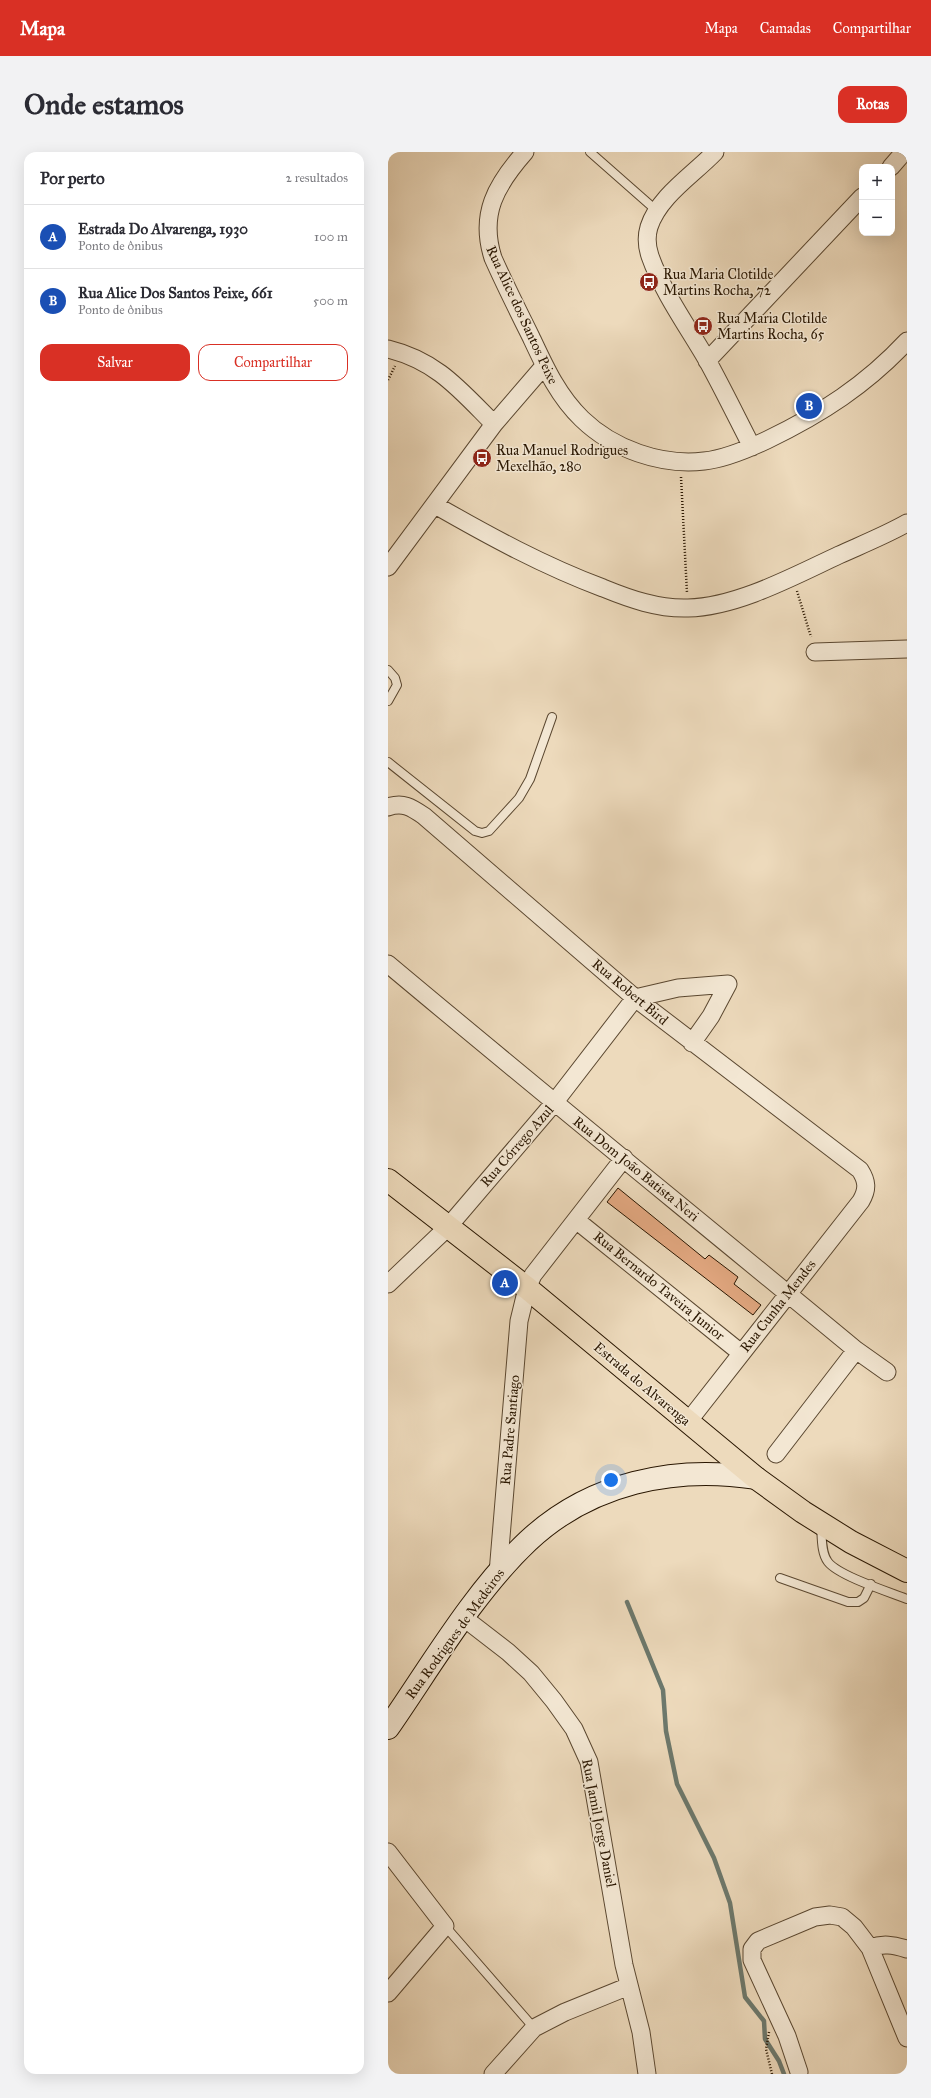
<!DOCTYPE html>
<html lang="pt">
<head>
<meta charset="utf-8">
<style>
  :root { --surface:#fff; --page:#f2f2f3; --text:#2b2b33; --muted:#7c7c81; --line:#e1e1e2; --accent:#d93025 }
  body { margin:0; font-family:"IM FELL Great Primer",serif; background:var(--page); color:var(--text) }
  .controls { position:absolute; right:12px; top:12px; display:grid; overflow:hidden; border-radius:8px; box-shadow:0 4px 16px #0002 }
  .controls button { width:36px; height:36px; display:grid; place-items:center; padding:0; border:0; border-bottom:1px solid var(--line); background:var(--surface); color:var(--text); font:20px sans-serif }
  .you { position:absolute; left:223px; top:1328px; width:14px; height:14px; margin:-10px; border:3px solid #fff; border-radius:50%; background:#1a73e8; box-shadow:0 0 0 6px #1a73e833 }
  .badge { display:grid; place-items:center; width:26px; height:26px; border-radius:50%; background:var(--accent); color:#fff; font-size:13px; font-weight:700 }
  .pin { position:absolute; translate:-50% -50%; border:2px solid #fff; box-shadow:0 1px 4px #0006 }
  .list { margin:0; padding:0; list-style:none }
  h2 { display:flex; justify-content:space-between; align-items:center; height:52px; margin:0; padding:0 16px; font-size:17px }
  h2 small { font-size:13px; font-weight:400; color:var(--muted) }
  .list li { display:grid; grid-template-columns:26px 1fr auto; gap:12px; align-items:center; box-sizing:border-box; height:64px; padding:0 16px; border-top:1px solid var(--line) }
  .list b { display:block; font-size:15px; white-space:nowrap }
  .list p { margin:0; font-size:13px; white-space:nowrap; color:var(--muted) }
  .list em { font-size:13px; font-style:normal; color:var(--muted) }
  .actions { display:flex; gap:8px; padding:12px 16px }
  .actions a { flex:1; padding:9px 0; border:1px solid var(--accent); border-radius:12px; text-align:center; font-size:14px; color:var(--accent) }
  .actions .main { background:var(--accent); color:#fff }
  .map { position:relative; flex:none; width:519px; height:1922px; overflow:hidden; border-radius:12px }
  header { display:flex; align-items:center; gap:24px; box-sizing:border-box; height:56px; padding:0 20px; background:var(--accent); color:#fff }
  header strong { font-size:19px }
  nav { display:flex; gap:22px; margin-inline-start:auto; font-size:14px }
  .intro { display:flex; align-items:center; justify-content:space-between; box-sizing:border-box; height:96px; padding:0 24px }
  h1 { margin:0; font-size:28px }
  .button { padding:10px 18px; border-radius:12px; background:var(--accent); color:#fff; font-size:14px; font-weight:700 }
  main { display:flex; gap:24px; padding:0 24px }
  aside { flex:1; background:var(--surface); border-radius:12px; box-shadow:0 4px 16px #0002 }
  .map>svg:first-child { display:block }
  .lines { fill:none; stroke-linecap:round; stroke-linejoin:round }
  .stream { stroke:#6c786c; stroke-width:4.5 }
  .building { fill:#e4a982; stroke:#291601 }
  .lane-casing { stroke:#5a4730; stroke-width:10 }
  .street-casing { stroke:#5a4730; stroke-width:19 }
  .secondary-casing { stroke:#291601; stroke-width:24 }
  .primary-casing { stroke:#291601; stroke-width:24 }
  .path { stroke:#291601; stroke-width:2.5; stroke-dasharray:1 2; stroke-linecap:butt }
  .lane { stroke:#f3e7d3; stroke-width:8 }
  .street { stroke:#f3e7d3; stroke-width:17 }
  .secondary { stroke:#f3e7d3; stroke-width:22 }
  .primary { stroke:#eddabc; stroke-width:22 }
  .labels { text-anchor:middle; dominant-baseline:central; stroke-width:3; stroke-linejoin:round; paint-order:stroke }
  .poi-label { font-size:14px; fill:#291601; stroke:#f3e7d3; text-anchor:start }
  .street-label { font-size:14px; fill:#291601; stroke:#f3e7d3 }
</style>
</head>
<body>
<header>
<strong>Mapa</strong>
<nav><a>Mapa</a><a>Camadas</a><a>Compartilhar</a></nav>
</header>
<div class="intro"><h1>Onde estamos</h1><a class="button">Rotas</a></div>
<main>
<aside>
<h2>Por perto<small>2 resultados</small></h2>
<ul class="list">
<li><span class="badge" style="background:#1a4fb4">A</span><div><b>Estrada Do Alvarenga, 1930</b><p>Ponto de ônibus</p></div><em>100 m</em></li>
<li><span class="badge" style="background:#1a4fb4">B</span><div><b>Rua Alice Dos Santos Peixe, 661</b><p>Ponto de ônibus</p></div><em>500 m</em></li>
</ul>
<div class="actions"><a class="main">Salvar</a><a>Compartilhar</a></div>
</aside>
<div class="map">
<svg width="519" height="1922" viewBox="0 0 519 1922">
  <rect width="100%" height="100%" fill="#eddabc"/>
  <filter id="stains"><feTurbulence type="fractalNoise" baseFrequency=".005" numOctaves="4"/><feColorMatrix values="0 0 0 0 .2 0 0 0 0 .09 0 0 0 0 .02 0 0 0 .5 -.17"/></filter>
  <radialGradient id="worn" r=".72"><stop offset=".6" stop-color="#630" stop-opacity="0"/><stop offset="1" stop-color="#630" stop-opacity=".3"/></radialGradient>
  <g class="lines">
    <path class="stream" d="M239,1450L275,1538L278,1579L289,1632L326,1706L342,1751L357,1845L376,1869L377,1887L391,1909L396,1922"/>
  </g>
  <path class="building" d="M230,1036L317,1107L321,1103L350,1125L346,1132L373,1153L365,1163L219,1050Z"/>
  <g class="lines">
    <g class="lane-casing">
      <path id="lane" d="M202,0L269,59
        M0,518L7,526L9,533L0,549
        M0,610L87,679L94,681L101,679L131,646L142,627L164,565
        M433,1374C434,1385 433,1401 440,1410C451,1424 501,1440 519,1447
        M392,1426L460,1450H470L476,1446L483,1432
        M57,1774L146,1876"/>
    </g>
    <g class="street-casing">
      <path id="street" d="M137,0C108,33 91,62 105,106C117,133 130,159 143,185C157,215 170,244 194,267C225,297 273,314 316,309C337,307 360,297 379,288C433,262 478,233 519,189
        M327,0C305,23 271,44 261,75C258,85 259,95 262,104C275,141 300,175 319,208C335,237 349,266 364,295
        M503,15L516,0
        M0,197C49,209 72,238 106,272
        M319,209L474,45
        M47,353C101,384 156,414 215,436C242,447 270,457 300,456C349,455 406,424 451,403C473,393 498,383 519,371
        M0,415L106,272L156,214
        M427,500L519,497
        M0,655C15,650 23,655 36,664L247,846L472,1018C479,1029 480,1037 473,1049L299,1271
        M0,812C155,942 312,1069 468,1198L499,1220
        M188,1068L353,1201
        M0,1132L60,1075L166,951L247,846L290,836L340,832L323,864L304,891
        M388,1302L468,1198
        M110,1421L131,1169L139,1136L145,1123L236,1006
        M76,1466L120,1500L143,1521L166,1549L186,1577L201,1610L236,1813L253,1880L259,1922
        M0,1700L57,1774L0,1841
        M482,1796C495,1791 505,1793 519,1797
        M411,1920L399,1884L364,1808V1797L370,1789L427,1765L442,1763L454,1765L466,1775L482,1796L519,1886
        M105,1922L146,1876L177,1860L241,1834"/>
    </g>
    <g class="secondary-casing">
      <path id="secondary" d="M0,1576C43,1514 85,1441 140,1389C202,1331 286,1313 368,1326"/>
    </g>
    <g class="primary-casing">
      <path id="primary" d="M0,1028L139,1136L368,1326L415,1360L463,1390L519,1419"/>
    </g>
    <path class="path" d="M0,228L7,214
      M293,325L299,441
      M409,439L423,485
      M381,1880L378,1897L384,1922"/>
    <use href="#lane" class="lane"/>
    <use href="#street" class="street"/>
    <use href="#secondary" class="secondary"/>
    <use href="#primary" class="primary"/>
  </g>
  <defs>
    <g id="bus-disc" transform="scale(1)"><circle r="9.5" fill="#8f2418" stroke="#f3e7d3"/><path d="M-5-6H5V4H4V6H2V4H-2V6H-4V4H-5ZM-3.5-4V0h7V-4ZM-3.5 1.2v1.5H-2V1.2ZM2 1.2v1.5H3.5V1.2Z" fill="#fff"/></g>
  </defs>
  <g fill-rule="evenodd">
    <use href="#bus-disc" x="261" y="130"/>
    <use href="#bus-disc" x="315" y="174"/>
    <use href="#bus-disc" x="94" y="306"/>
  </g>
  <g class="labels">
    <g class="poi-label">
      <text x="275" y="122">Rua Maria Clotilde<tspan x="275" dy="16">Martins Rocha, 72</tspan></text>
      <text x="329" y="166">Rua Maria Clotilde<tspan x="329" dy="16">Martins Rocha, 65</tspan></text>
      <text x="108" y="298">Rua Manuel Rodrigues<tspan x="108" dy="16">Mexelhão, 280</tspan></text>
    </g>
    <g class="street-label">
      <text transform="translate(134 163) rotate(65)">Rua Alice dos Santos Peixe</text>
      <text transform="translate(242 840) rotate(40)">Rua Robert Bird</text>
      <text transform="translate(129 994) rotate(-49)">Rua Córrego Azul</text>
      <text transform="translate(248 1017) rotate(39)">Rua Dom João Batista Neri</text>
      <text transform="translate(271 1134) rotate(39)">Rua Bernardo Taveira Junior</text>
      <text transform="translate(390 1154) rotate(-52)">Rua Cunha Mendes</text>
      <text transform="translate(254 1232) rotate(40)">Estrada do Alvarenga</text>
      <text transform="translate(122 1278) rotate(-85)">Rua Padre Santiago</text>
      <text transform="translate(67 1482) rotate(-54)">Rua Rodrigues de Medeiros</text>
      <text transform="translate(211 1671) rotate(79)">Rua Jamil Jorge Daniel</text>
    </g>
  </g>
  <rect width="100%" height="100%" filter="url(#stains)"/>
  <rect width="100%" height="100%" fill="url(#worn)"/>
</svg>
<div class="controls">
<button>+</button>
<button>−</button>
</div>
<div class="you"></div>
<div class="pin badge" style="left:117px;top:1131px;background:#1a4fb4">A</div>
<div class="pin badge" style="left:421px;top:254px;background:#1a4fb4">B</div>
</div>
</main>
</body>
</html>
